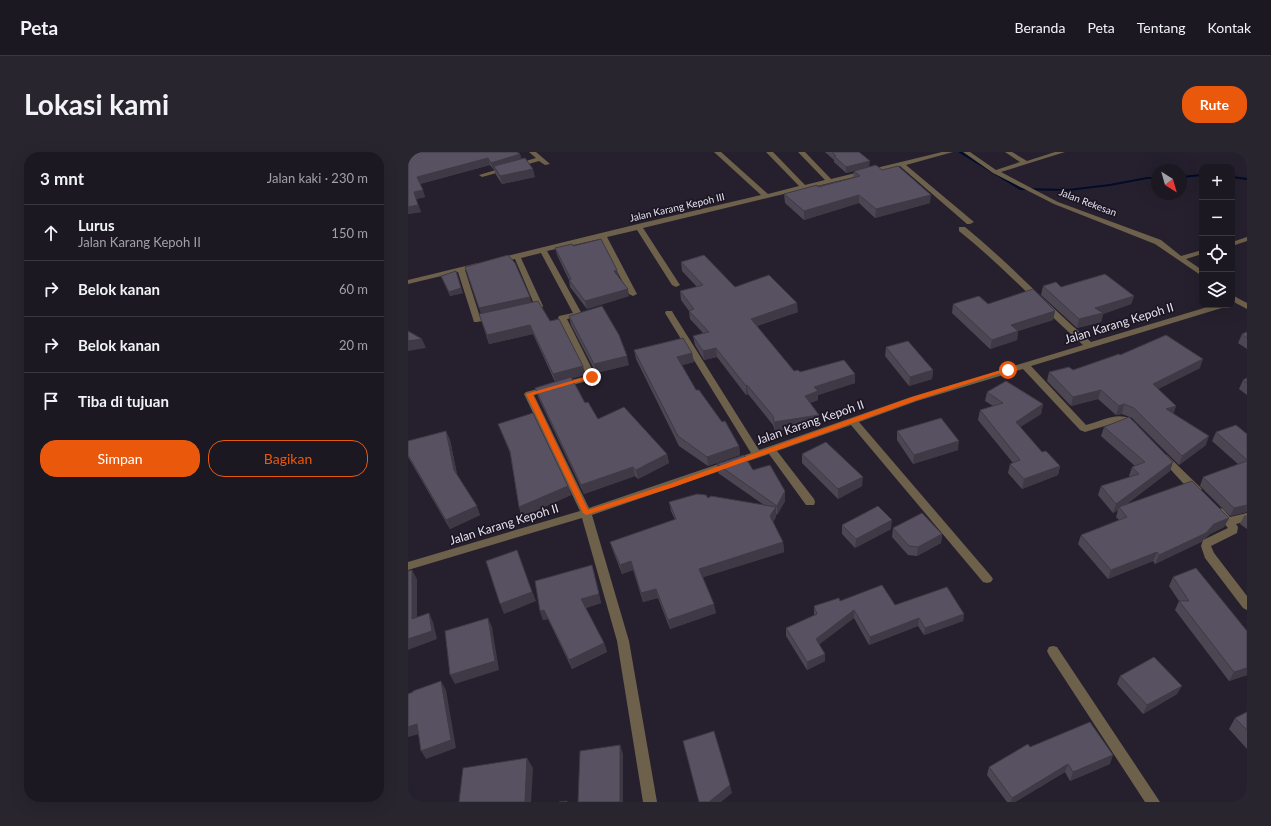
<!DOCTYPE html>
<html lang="id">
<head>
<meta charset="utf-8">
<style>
  :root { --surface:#1c1822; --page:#29252f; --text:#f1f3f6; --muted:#a0a0a5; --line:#3a3740; --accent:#ea580c }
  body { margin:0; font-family:Lato,sans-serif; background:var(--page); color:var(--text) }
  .controls { position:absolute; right:12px; top:12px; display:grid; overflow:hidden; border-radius:8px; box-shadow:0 4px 16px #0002 }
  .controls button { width:36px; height:36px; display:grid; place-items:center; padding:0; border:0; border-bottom:1px solid var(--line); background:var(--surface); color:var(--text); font:20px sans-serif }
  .compass { position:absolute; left:743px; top:12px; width:36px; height:36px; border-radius:50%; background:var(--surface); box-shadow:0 4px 16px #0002; rotate:143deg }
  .stop { position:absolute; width:12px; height:12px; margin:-9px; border:3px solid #ea580c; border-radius:50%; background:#fff }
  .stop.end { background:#ea580c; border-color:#fff; box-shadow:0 1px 4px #0008 }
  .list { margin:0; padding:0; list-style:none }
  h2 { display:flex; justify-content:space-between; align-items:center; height:52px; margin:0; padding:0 16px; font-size:17px }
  h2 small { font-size:13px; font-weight:400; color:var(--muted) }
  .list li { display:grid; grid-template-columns:26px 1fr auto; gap:12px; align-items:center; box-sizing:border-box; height:56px; padding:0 16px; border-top:1px solid var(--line) }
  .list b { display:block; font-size:15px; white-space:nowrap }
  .list p { margin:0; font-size:13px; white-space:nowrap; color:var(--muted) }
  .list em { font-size:13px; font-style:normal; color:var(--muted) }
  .actions { display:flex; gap:8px; padding:12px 16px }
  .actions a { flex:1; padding:9px 0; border:1px solid var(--accent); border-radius:16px; text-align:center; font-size:14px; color:var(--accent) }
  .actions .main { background:var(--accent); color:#fff }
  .icon { flex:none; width:22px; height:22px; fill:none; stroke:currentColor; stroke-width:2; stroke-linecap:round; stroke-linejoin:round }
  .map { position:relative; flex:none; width:839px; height:650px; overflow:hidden; border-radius:16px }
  header { display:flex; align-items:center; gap:24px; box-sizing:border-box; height:56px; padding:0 20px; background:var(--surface); border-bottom:1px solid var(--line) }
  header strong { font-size:19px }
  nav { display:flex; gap:22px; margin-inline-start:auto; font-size:14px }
  .intro { display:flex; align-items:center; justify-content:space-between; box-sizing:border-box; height:96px; padding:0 24px }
  h1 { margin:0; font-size:28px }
  .button { padding:10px 18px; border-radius:16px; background:var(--accent); color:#fff; font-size:14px; font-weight:700 }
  main { display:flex; gap:24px; padding:0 24px }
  aside { flex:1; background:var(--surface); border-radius:16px; box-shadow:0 4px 16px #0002 }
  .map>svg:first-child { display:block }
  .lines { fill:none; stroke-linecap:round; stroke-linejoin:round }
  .stream { fill:#000c29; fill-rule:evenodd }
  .minor { fill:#6d614b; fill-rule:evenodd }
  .wall { fill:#4c4653 }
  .shaded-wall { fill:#3e3944 }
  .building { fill:#585161; stroke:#3e3944 }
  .route { fill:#ea580c }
  .labels { text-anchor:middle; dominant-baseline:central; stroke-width:3.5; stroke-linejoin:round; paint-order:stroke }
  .far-street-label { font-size:10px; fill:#e6e2ec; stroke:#1c1624 }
  .street-label { font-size:12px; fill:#e6e2ec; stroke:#1c1624 }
</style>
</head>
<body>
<header>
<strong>Peta</strong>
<nav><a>Beranda</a><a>Peta</a><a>Tentang</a><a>Kontak</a></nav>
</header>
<div class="intro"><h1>Lokasi kami</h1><a class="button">Rute</a></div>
<main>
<aside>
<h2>3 mnt<small>Jalan kaki · 230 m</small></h2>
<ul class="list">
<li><svg class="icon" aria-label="ahead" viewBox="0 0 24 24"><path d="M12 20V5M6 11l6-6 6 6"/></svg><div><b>Lurus</b><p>Jalan Karang Kepoh II</p></div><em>150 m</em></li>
<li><svg class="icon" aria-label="right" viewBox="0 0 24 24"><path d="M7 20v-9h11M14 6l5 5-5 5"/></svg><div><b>Belok kanan</b></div><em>60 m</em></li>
<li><svg class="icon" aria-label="right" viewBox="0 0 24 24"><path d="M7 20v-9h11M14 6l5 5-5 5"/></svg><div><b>Belok kanan</b></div><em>20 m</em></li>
<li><svg class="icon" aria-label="arrive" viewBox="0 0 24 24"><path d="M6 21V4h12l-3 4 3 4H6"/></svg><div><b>Tiba di tujuan</b></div></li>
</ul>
<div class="actions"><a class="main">Simpan</a><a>Bagikan</a></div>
</aside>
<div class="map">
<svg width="839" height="650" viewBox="0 0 839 650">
  <rect width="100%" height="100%" fill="#26202e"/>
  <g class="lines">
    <path class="stream" d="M550,0H555L613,36L660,37L702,32L739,25H749V27H739L702,34L660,39L612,38Z
      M794,22V24L773,26V24Z
      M824,24L839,26V28L824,26Z"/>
    <path class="minor" d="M121,0H128L142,12L137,13L131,9L74,25L71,23L128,6Z
      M306,0H313L360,42L391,34L358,0H365L397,33L417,28L390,0H397L423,27L534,0H545L498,13L566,70L562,72H559L492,14L235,76L272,133L268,135L264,133L229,78L199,85L229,142L225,144L221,142L192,87L139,99L174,162L173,164L159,167L188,225L187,227L126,243L181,356L343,301L257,161L258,159H264L265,161L351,298L503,245L675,193C633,156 595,114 551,79V75H557C601,111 640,153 683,190L806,153H818L817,155L623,214L678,273C697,268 717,255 731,275L729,277H723L713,269L677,280L672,278L615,217L509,249L451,270L583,424L585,427L583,430L579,431L575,430L443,273L369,299L406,347L407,350L406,353H398L361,302L184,363L221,489L249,650H235L209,489L174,366L0,418V410L172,359L116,242L118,240L179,224L150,166L151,164L165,161L133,101L113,106L135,154L134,156L124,157L120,155L126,152L107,107L90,111L86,109L87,107L230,72L353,43Z
      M555,0H562L588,18L612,10L597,0H604L619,9L647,0H657L593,20L650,50L753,88L773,104L794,98V102L778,107L794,118V124L747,92L646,52L585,21Z
      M839,85V89L824,94V90Z
      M70,111H73V115L57,118L72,165L85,162L89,164L88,166L69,170H66L50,120L0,132V128Z
      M824,143L839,151V157L824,149Z
      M756,302L759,303L793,336L794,339L793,342H785L753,307L751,305L753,303Z
      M811,356L815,357L822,365L839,361V369L828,372L830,375L829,381L803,394L806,401L839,444V458L835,456L797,406L793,394L795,388L820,376L806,360L807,357Z
      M645,494L649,495L752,650H737L641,503L639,499L641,495Z"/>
  </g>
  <path class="wall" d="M0,0L112,2L113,7L127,25L94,32L88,23L86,17H85L82,13L12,32L17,45L8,47L13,60L0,62Z
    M417,0H451L461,15L474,18L522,51L467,66L451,51L396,68L377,51L376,42L445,26L446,19L438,21L426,10V8Z
    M165,94L210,124L221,144L179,157L162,135L161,128L149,103L147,96Z
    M273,110L327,135L390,160L349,174L386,219L447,222V231L410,243V248L402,251L412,272L367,279L365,273L340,242L338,243L309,205L296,208L287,193L285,184L295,181L282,167L281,159L273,148L272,139L289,135L274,119Z
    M33,124L55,141L42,144Z
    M635,134L653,135L726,144L723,152L695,162L693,170L669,176L633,143Z
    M124,151L142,169L175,214L177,223L164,226L177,251L190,267L259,302L261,311L230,327L227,324L176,342L130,245L127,236L147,230L125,182L81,192L71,162Z
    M545,152H580L647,159L645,168L610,179L609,188L582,197L544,161Z
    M161,164L221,213L188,221L163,173Z
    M839,180V197L830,191L834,182Z
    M478,195L525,218L524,227L501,234L477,204Z
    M226,198L284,201L286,210L274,213L288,238L331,294L332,303L300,314L271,294L228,207Z
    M712,203L792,216L750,237L768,254L765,262L798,293L771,313L724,266L714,262L708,263L690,247L663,254L639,229L641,220L665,218Z
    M839,226V243L831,237L835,228Z
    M579,240L635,252L633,262L612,275L634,300L652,314L650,323L614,337L600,321L602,312L605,311L570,268L572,258L585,254L577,249Z
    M90,272L160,334L163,343L114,365L111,355L102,301Z
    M696,275L765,310L762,319L716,354L821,366L816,375L802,382L793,390L747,412L745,409L700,427L670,392L673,383L711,368L708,365L710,358L705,361L690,343L693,334L722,325L721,324L724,315L727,314L693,284Z
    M38,279L42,288L49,322L72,363L42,377L0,305V289Z
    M489,279L550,298L505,312L489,288Z
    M808,280L839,282V360L822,364L792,334L795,325L830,312L804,289Z
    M394,302L454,334L430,347L394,311Z
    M309,312L345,318L377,339V349L369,363L368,362V365L365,370L375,390L376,400L295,425L308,461L262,477L250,446L235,450L225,418L214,422L205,399L202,390L267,368L263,359L261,350L300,346L356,353L310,321Z
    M839,363V377L832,372L836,364Z
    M434,373L483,377L447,396L434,382Z
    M485,376L534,382L533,391L509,404L500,403L484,385Z
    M184,413L193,451L178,456L196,491L199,500L164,517L140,467L135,468L132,459Z
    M765,425L839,523L821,529L767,458L771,449L761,434Z
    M432,449L487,453L556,462L555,469L516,483L510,474L461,493L446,466L411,492L417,509L399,518L378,484V476L407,464L406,462V454Z
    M712,524L769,542L735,562L709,532Z
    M839,560V597L821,577L827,566Z
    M622,595L702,612L662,629L657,620L607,650H599L579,623L581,615Z"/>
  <path class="shaded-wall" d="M112,2L114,9L86,14V17H85L83,11Z
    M80,6L82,13L11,32L9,25Z
    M462,9L461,15L438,21V15Z
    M125,17L127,25L94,32L92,24Z
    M15,38L17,45L8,47L6,40Z
    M451,43V51L396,68V59Z
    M523,43L522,51L467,66L468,57Z
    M10,53L13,60L0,62V55Z
    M209,118L211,125L206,119Z
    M48,119L55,141L42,144L41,140Z
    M220,137L221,144L179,157L177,149Z
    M726,144L723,152L695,162L693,170L669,176L671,167L687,156Z
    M122,145L124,152L73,163L71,156Z
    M389,151L390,160L344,175L343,167Z
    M647,159L645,168L610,179L609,188L582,197L584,188L603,173Z
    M122,173L125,182L81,192L79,183Z
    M14,187L18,196L0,199V189Z
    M308,196L309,205L296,208L295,199Z
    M284,201L286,210L271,214L269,205Z
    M219,204L221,213L188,221L186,212Z
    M795,207L792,216L742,241L745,232Z
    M175,214L177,223L148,231L145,222Z
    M525,218L524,227L501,234L502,225Z
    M447,222V231L410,243V248L397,253V244L406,235Z
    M339,233L340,242L338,243V234Z
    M693,238L690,247L663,254L665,245Z
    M635,252L633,262L606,279L608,270Z
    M716,252L714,262L708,263L711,254Z
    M768,254L765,263L758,257Z
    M411,263L412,272L367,279L366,270Z
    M38,279L42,288L50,327L46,318Z
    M801,284L798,293L771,313L774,304Z
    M551,289L550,298L505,312L506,303Z
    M331,294L332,303L300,314L299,305Z
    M259,302L261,311L230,327L228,318Z
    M765,310L762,319L712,356L711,355L710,358L705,361L708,352Z
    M652,314L650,323L614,337L616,327Z
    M225,315L227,324L176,342L173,333Z
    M455,325L454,334L430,347V337Z
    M160,334L163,343L114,365L111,355Z
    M377,339V349L369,363V354Z
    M839,353V360L822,364L826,356Z
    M69,354L72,363L42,377L38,368Z
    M368,355V365L363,373L362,364Z
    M821,366L816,375L802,382L793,390L747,412L751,403L806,372Z
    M484,368L483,377L447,396L448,387Z
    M534,382L533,391L509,404L510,395Z
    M375,390L376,400L293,426L291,417Z
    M749,400L745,409L700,427L703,418Z
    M112,407L128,449L96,462L92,452Z
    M223,409L225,418L214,422L212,413Z
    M184,413L193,451L176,456L173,447Z
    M4,418L9,427V476L4,467Z
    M248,437L250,446L235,450L233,441Z
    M306,452L308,461L262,477L260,468Z
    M136,458L140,467L135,468L132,459Z
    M446,458V466L408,495V487Z
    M21,461L25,470L29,487L0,498V487Z
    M556,462L555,469L516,483L517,476Z
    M80,466L84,475L91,518L47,532L42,523Z
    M511,466L510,474L461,493L462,485Z
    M196,491L199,500L164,517L161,508Z
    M417,502V509L399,518V510Z
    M839,516V523L821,529L826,520Z
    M33,529L38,538L48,596L18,607L13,599Z
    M774,534L769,542L735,562L739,553Z
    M9,572L15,581L0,585V575Z
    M212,593L215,602V650H212Z
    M705,603L702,612L662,629L665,620Z
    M119,606L125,616L123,650H117Z
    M660,612L657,620L607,650H603L604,646Z
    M322,633L324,641L313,650H301Z"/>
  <path class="building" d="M0,0H109L112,2L83,11L80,6L9,25L15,38L6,40L10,53L0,55Z
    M424,0H451L462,9L438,15L426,4H428Z
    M117,6L125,17L92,24L86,14Z
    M468,13L474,18L490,14L523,43L468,57L451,43L396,59L376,42L409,33L410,35L452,24L446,19Z
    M193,87L209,118L206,119L220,137L177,149L161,128L163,127L147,96L164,92L165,94Z
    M100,103L107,111L122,145L71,156L57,115Z
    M296,103L327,135L361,123L389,151L343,167L386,219L390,218L392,220L436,208L447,222L406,235L410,239L397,244L411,263L366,270L365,264L339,233L338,234L308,196L295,199L285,184L301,180L281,159L286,157L272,139L295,133L273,110Z
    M48,119L53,136L41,140L33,124Z
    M697,122L726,144L687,156L695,161L671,167L635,134L648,130L653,135Z
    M625,137L647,159L603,173L610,179L584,188L545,152L571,144L580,152Z
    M130,149L142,169L151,167L175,214L145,222L122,173L79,183L71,162Z
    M194,154L211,183L219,204L186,212L161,164Z
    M0,179L14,187L0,189Z
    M839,180V186L834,182Z
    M758,183L795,207L745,232L768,254L758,257L801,284L774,304L726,256L716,252L711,254L693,238L665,245L641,220L661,215L665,218L711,202L712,203Z
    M275,186L284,201L269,205L288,238H291L314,270L317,269L331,294L299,305L270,284L226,198Z
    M500,189L525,218L502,225L478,195Z
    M163,225L177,251L180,250L190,267L216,255L259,302L228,318L225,315L173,333L127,236Z
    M839,226V231L835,228Z
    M598,229L635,252L608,270L634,300L638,299L652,314L616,327L602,312L612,308L572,258L595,251L579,240Z
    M125,261L160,334L111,355L102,299L90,272Z
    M721,265L765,310L708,352L693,334L731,322L724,315L737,310L696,275Z
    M533,266L551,289L506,303L489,279Z
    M828,273L839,282V308L808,280Z
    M38,279L46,318L69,354L38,368L0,303V289Z
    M418,290L455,325L430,337L394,302Z
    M336,303L345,318L362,313L377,339L369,354L309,312Z
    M839,309V353L826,356L795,325Z
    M784,329L821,366L806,372L798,381L751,403L749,400L703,418L673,383L719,365L711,355Z
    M289,342L298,343L300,346L303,344L368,355L362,364L375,390L291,417L306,452L260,468L248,437L233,441L223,409L212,413L202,390L268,367L261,350Z
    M470,354L484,368L448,387L434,373Z
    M514,361L534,382L510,395L501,394L485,376Z
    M109,398L124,440L92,452L78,409Z
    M184,413L191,442L173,447L196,491L161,508L136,458L132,459L127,429Z
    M788,416L839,479V516L826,520L771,449H781L765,425Z
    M4,418V467L21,461L24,479L0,487V419Z
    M474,433L487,453L539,435L556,462L517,476L511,466L462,485L446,458L408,487L417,502L399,510L378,476L409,462L406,454L431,446L432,449Z
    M80,466L87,509L42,523L37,479Z
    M746,505L774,534L739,553L712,524Z
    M33,529L43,588L13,599L9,572L0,575V542L5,540V539Z
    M839,560V578L827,566Z
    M682,570L705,603L665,620L660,612L604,646L581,615L620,592L622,595Z
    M306,579L322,633L301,650H291L275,589Z
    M212,593V650H170L172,599Z
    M119,606L117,650H51L55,616Z
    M159,649V650H151Z"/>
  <path class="route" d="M597,217L602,218L509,248L266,335L178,363L175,361L118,242L184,223L187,225L125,243L180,358L261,332L504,245Z"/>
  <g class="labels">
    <g class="far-street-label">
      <text transform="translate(680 50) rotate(21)">Jalan Rekesan</text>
      <text transform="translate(269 55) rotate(-13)">Jalan Karang Kepoh III</text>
    </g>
    <g class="street-label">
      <text transform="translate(711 171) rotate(-17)">Jalan Karang Kepoh II</text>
      <text transform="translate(402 270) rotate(-19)">Jalan Karang Kepoh II</text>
      <text transform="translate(96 372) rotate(-17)">Jalan Karang Kepoh II</text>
    </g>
  </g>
</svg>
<div class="controls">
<button>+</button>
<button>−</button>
<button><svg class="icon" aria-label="locate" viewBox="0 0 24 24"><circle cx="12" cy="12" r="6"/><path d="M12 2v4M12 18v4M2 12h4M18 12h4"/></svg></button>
<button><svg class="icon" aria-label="layers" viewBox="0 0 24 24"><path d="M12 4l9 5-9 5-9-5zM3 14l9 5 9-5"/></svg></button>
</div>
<svg class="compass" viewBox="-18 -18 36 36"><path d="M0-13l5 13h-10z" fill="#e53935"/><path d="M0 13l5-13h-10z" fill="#a0a0a5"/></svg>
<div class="stop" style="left:600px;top:218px"></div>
<div class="stop end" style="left:184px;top:225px"></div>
</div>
</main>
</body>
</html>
